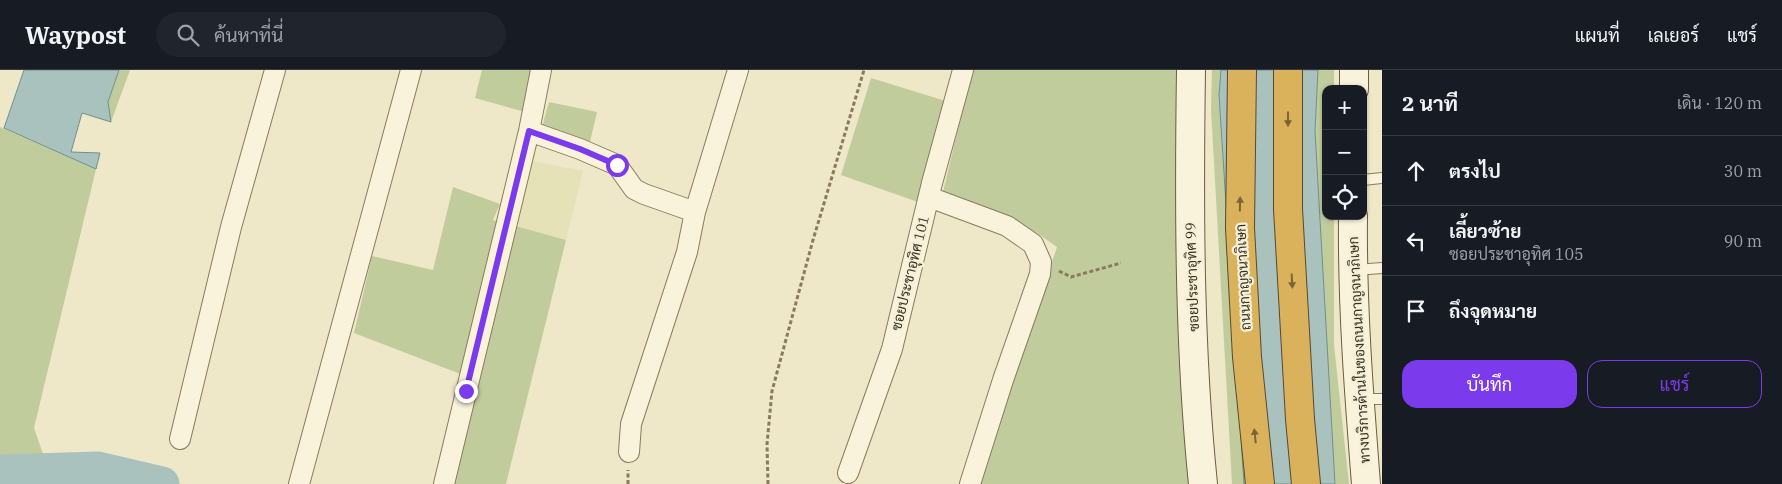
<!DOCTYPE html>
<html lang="th">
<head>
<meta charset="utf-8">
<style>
  :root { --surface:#171b24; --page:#20242c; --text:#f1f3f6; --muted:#9ea1a6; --line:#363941; --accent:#7c3aed }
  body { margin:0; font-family:"IBM Plex Serif",Sarabun,serif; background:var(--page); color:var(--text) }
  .controls { position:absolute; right:15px; top:15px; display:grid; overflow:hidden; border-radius:10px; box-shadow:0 1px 4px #0004 }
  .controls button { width:45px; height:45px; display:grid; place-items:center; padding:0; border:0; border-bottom:1px solid var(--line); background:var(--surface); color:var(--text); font:25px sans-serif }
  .stop { position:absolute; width:15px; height:15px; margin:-11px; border:4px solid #7c3aed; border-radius:50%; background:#fff }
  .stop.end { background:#7c3aed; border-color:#fff; box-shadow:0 1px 5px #0008 }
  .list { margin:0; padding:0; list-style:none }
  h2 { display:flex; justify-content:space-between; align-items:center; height:65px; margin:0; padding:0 20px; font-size:21px }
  h2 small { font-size:16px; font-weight:400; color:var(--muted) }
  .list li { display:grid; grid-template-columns:32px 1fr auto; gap:15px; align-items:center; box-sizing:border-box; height:70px; padding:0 20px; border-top:1px solid var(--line) }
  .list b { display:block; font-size:19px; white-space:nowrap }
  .list p { margin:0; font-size:16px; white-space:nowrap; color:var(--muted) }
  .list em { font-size:16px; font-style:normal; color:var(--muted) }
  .actions { display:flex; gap:10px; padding:15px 20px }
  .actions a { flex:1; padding:11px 0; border:1px solid var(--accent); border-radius:15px; text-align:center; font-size:18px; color:var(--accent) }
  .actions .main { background:var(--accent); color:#fff }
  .icon { flex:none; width:28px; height:28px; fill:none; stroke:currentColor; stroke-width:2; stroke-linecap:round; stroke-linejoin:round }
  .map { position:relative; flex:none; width:1382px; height:414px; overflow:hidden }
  header { display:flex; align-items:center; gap:30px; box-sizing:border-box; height:70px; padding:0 25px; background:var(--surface); border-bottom:1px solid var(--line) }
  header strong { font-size:24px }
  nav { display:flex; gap:28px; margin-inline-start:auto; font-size:18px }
  .search { width:350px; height:45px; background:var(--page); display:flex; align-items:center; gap:12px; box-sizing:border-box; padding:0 18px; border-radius:28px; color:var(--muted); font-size:19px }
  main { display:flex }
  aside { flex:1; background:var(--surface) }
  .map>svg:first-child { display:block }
  .farmland { fill:#e4e2b6 }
  .green { fill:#c1cc9c }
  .water { fill:#a9c2be; stroke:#6f918d }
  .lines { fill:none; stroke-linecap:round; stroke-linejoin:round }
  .river { stroke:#a9c2be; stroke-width:35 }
  .service-casing { stroke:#8a7b5d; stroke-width:12 }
  .minor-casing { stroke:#8a7b5d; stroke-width:22 }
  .secondary-casing { stroke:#6c5c40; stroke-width:30 }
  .motorway-casing { stroke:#584831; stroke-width:30 }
  .path { stroke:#8a7b5d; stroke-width:3; stroke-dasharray:4 2.5; stroke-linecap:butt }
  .service { stroke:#f9f3dc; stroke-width:10 }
  .minor { stroke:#f9f3dc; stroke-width:20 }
  .secondary { stroke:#f9f3dc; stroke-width:28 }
  .motorway { stroke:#dab25c; stroke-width:28 }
  .oneway { fill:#7b6438 }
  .route { stroke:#7c3aed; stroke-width:6 }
  .labels { text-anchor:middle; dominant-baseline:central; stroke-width:4.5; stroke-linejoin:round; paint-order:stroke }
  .street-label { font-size:14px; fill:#3b3020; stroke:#f5f1d8 }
</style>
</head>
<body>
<header>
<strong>Waypost</strong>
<div class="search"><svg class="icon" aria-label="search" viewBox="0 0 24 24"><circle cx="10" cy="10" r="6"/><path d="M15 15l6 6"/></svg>ค้นหาที่นี่</div>
<nav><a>แผนที่</a><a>เลเยอร์</a><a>แชร์</a></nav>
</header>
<main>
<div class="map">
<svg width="1382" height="414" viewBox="0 0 1382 414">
  <rect width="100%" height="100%" fill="#eee7c8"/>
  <path class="farmland" d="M532,91L583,101L566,170L516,157Z"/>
  <path class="green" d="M119,0H130L111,52L108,32Z
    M482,0H534L525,42L475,28Z
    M972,0H1176V158L1196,414H978L1057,177L1037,163L943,122Z
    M1212,0H1334V19H1326V146H1334V275L1349,414H1232L1211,39Z
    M871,8L949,32L918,132L841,105Z
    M549,32L597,42L589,76L541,61Z
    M0,57L96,99L34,358L43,384L17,396H0Z
    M453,117L500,134L493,150L566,170L506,414H433L463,305L354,263L372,186L433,200Z"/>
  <path class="water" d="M24,0H119L108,32L111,52L82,43L71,82L100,83L96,99L4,58Z
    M1221,0H1318L1315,61L1335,414H1244L1219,25Z"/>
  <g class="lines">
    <path class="river" d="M0,402L98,399L162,414"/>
    <g class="service-casing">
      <path id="service" d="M1363,110L1382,108
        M1356,200L1382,198
        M1361,329H1382"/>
    </g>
    <g class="minor-casing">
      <path id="minor" d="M529,61L580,79L617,95L634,119L644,124L695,142
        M929,127L1007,156L1033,174L1041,192L1040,204L1003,310L970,414
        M180,369L231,157L275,0
        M629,382L631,354L687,182L695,142L738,0
        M848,403L892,279L932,113L963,0
        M299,414L411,0
        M444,414L529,61L541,0"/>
    </g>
    <g class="secondary-casing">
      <path id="secondary" d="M1191,0C1189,138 1189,277 1203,414
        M1354,19V0
        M1353,146C1352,236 1359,325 1366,414"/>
    </g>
    <g class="motorway-casing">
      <path id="motorway" d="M1242,0L1240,158L1247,287L1260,414
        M1288,0V139L1300,349L1306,414"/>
    </g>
    <path class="path" d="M1059,201L1071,207L1121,193
      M628,414V400
      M768,414L767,374L772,321L813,170L864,0"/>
    <use href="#service" class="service"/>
    <use href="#minor" class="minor"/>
    <use href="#secondary" class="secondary"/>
    <use href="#motorway" class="motorway"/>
  </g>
  <defs><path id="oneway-solid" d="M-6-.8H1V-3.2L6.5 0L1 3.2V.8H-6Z" transform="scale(1.25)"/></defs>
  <g class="oneway">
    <use href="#oneway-solid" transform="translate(1288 49) rotate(90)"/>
    <use href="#oneway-solid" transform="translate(1240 134) rotate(-89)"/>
    <use href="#oneway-solid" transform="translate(1292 211) rotate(87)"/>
    <use href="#oneway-solid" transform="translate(1255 366) rotate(-96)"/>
  </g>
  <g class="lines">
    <path class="route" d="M466,321L529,61L580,79L617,95"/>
  </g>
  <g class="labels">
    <g class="street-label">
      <text transform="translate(910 203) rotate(-76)">ซอยประชาอุทิศ 101</text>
      <text transform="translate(1192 207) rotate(-92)">ซอยประชาอุทิศ 99</text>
      <text transform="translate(1243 207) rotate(-93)">ถนนกาญจนาภิเษก</text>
      <text transform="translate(1359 280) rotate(-93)">ทางบริการด้านในของถนนกาญจนาภิเษก</text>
    </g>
  </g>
</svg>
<div class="controls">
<button>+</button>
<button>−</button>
<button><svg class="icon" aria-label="locate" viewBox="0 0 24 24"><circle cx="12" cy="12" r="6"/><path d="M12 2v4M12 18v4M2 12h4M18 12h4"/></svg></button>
</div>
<div class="stop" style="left:617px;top:95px"></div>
<div class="stop end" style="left:466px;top:321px"></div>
</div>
<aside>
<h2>2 นาที<small>เดิน · 120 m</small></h2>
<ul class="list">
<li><svg class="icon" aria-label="ahead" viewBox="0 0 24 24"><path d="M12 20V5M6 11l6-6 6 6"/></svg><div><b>ตรงไป</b></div><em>30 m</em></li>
<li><svg class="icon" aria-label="left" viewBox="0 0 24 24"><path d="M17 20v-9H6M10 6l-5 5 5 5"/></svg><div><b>เลี้ยวซ้าย</b><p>ซอยประชาอุทิศ 105</p></div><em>90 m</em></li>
<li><svg class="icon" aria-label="arrive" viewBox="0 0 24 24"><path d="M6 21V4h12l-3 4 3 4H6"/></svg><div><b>ถึงจุดหมาย</b></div></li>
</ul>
<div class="actions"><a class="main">บันทึก</a><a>แชร์</a></div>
</aside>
</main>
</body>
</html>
